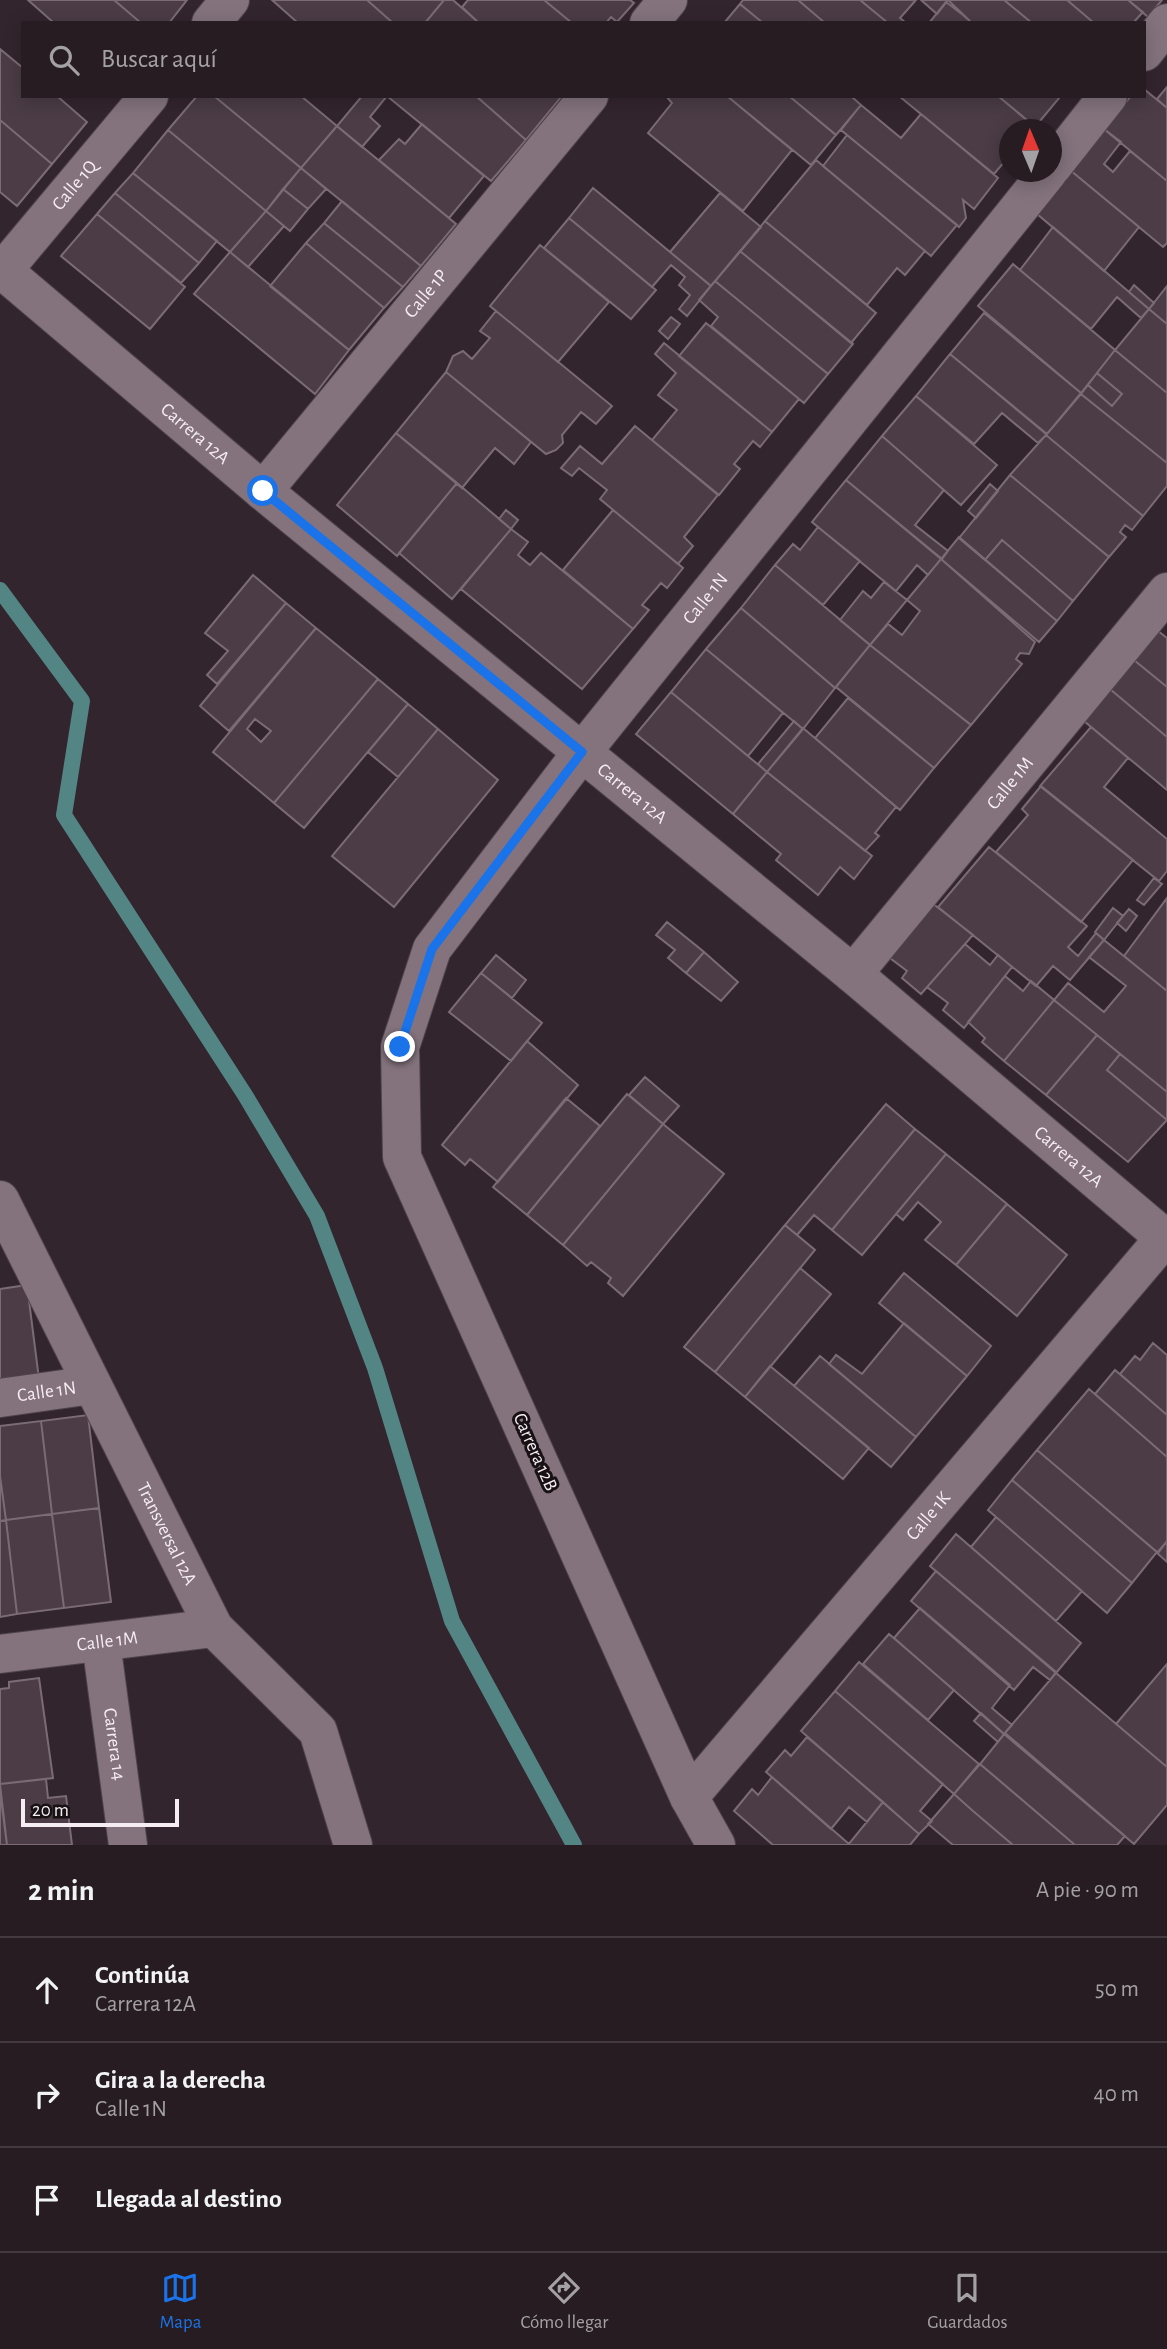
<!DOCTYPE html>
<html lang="es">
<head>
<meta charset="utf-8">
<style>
  :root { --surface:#261c22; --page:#2e252a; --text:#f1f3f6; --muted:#a4a1a5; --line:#423a40; --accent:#1a73e8 }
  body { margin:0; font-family:"Alegreya Sans",sans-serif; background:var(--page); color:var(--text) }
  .compass { position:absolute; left:999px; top:119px; width:63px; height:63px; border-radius:50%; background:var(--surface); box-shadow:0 4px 18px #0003; rotate:358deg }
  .scale { position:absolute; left:21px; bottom:18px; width:158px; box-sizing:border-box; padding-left:7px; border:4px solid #f6edf2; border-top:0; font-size:19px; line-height:24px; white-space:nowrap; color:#f6edf2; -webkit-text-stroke:5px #171114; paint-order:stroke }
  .stop { position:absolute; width:21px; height:21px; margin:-16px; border:5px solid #1a73e8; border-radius:50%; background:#fff }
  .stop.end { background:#1a73e8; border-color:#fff; box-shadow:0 2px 7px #0008 }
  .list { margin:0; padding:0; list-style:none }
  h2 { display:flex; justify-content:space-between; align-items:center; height:91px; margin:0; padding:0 28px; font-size:30px }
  h2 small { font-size:23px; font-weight:400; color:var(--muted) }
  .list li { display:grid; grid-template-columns:46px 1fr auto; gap:21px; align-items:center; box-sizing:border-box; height:105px; padding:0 28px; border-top:2px solid var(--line) }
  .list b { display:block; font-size:26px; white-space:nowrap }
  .list p { margin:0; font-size:23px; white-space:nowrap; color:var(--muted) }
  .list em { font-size:23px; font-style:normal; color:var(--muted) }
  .icon { flex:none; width:38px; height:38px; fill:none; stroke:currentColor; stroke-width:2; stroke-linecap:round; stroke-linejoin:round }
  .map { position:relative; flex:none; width:1167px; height:1845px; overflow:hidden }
  .search { position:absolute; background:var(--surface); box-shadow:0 4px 18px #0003; left:21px; right:21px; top:21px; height:77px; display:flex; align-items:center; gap:18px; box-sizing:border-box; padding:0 24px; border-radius:0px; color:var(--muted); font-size:26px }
  .sheet { height:406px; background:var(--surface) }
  nav { display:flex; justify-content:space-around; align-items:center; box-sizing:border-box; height:98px; border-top:2px solid var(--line); background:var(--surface); font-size:19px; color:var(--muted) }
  nav a { display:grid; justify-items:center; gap:4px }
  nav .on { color:var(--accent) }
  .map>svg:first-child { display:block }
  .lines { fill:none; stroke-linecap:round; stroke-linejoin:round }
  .stream { stroke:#528584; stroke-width:16 }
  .building { fill:#4b3c45; stroke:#7b6b75; stroke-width:2; fill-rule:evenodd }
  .minor-casing { stroke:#4f444b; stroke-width:40 }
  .minor { stroke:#84737d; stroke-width:38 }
  .route { stroke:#1a73e8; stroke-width:9 }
  .labels { text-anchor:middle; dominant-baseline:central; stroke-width:6; stroke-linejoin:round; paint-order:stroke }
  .street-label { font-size:19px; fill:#f6edf2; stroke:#171114 }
</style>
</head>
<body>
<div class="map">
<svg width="1167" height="1845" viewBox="0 0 1167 1845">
  <rect width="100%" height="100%" fill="#33252e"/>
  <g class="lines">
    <path class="stream" d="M0,590L82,701L64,815L245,1095L317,1216L375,1368L452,1621L574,1845"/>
  </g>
  <path class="building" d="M28,0H114L141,23H54Z
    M114,0H187L169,23H141Z
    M272,0H367L393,23H298Z
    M367,0H444L425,23H393Z
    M444,0H453L479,23H425Z
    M468,0H544L572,23H479L462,7Z
    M544,0H630L634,3L617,22L611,17L606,23H572Z
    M743,0H798L825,23H763L740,4Z
    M798,0H860L888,23H825Z
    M860,0H916L900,18L906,23H888Z
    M921,0H948L937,14Z
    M948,0H1004L1032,23H972Z
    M1004,0H1067L1094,23H1032Z
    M1067,0H1128L1143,12L1133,23H1094Z
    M1128,0H1162L1148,17Z
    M946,2L963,15L972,23H929Z
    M740,4L763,23H724Z
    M0,49L23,68V96H57L87,122L52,164L0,120Z
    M1167,87V108L1157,99Z
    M1144,89L1167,108V181L1104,129L1131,96H1144Z
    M214,96H301L337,126L301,168Z
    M214,96L301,168L266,211L168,130L197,96Z
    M362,96H387L370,117L380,126L362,147L337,126Z
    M387,96H476L526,140L491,181Z
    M476,96H562L526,140Z
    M727,96H789L836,135L811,165Z
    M727,96L792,150L743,211L648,133L672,103L666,96Z
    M789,96H851L861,105L836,135Z
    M899,96H998L1033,125L1030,130H1010L1007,146L1010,155L994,174Z
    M998,96H1060V97L1035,127Z
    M861,105L901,138L921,114L998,178L974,209L963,200L966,218L959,227L841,130Z
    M0,120L52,164L17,206L0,192Z
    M422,124L484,176L449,218L379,160L399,139L405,144Z
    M337,126L456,224L421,266L301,168Z
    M1104,129L1121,142L1104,164L1113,172L1130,151L1167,181V243L1163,247L1070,170Z
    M168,130L266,211L230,252L133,173Z
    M847,135L957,225L931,256L823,166Z
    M816,160L925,251L905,275L897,268L867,305L765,221Z
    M301,168L326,189L308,209L283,189Z
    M1070,170L1139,227L1104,271L1036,213Z
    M133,173L217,241L199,263L115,193Z
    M593,188L711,286L687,316L679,309L690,295L679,285L685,277L671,265L652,287L569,218Z
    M283,189L308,209L290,231L266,211Z
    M115,193L199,263L181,283L97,214Z
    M720,193L761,227L711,286L670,252Z
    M342,201L421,266L403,287L324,223Z
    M266,211L284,226L248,267L230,252Z
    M97,214L185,287L150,329L61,256Z
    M569,218L656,290L631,319L544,248Z
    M765,221L876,313L851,343L740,251Z
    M324,223L403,287L384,308L306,243Z
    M1053,227L1149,309L1141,318L1117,297L1091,329L1020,270Z
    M306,243L384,308L349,350L270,286Z
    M540,245L609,302L558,362L490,306Z
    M740,251L853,344L828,374L715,281Z
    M230,252L349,350L315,394L194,294Z
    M1013,264L1115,350L1081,393L978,306Z
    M715,281L828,374L804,403L711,326L718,317L699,300Z
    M1134,285L1154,303L1149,309L1129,292Z
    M1167,286V324L1149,309Z
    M1149,309L1167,324V393L1115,350Z
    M496,311L612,406L596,424L581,412L562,435L563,443L556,450L546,454L446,372L453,356L463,351L472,359L490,338L480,331Z
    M984,313L1081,393L1047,434L950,354Z
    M671,317L680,324L668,339L659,331Z
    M706,323L799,399L772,432L679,356Z
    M664,343L772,432L760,447L753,441L734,464L740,469L719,495L652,440L677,410L658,395L676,373L655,354Z
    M1115,350L1167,393V463L1081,394L1088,385L1112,406L1122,394L1097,373Z
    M950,354L1046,434V435L1038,443L1002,413L974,444L916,396Z
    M446,372L531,442L514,464L495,448L462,488L396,433Z
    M1097,373L1122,394L1112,406L1088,385Z
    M1081,394L1167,463V486L1143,516L1046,435Z
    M916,396L997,465L961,505L882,436Z
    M635,426L718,495L684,537L693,546L678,564L600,499L607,490L579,468L572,476L561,468L580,446L602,464Z
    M396,433L457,483L397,556L337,505Z
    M1046,435L1143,516L1132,530L1125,525L1120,532L1126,537L1109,557L1010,475Z
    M882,436L944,490L915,525L948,551L942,559L846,480Z
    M1010,475L1109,557L1073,601L1002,540L985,560L959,538Z
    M846,480L941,559L928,575L917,565L896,591L812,522Z
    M457,483L511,529L452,599L399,553Z
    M990,484L998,491L976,518L968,511Z
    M506,510L518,520L511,529L499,519Z
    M613,510L683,568L667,588L661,583L642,605L649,610L633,629L563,570Z
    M818,527L860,561L823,605L775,565L793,544L800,550Z
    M511,529L528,542L518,555L530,565L541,553L633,629L582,689L461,589Z
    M959,537L1057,621L1039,642L941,559Z
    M1002,540L1073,601L1057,621L985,560Z
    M941,559L1035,642L1029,654L1020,653L1016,659L1022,664L971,725L870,645L888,624L902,635L920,611L907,600Z
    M775,565L870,645L835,688L741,608Z
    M253,575L286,603L217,684L207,675L228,651L205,633Z
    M884,582L907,600L870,645L840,620L863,591L871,598Z
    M286,603L316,628L229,731L200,706Z
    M741,608L835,688L803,729L706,649Z
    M316,628L378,679L274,803L213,752ZM255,719L271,731L261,742L247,729Z
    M1158,631L1167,638V687L1134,660Z
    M870,645L971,725L934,768L836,687Z
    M706,649L783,713L748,756L671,692Z
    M1134,660L1167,687V737L1110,689Z
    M378,679L408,704L304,828L274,803Z
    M1110,689L1167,737V790L1084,721Z
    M671,692L767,772L733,814L636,734Z
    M848,698L934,768L900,810L815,738Z
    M408,704L438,729L398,777L368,752Z
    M794,721L803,729L767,772L758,764Z
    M1091,727L1128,758L1104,787L1167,839V871L1159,881L1040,786Z
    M803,728L896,807L875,833L879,836L865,851L767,772Z
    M438,729L498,780L394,907L332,856Z
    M767,772L872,856L854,879L840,867L818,895L776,860L781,854L733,814Z
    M1041,786L1133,860L1081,922L996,852L1028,815L1022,809Z
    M989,847L1087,926L1068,947L1078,956L1096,933L1104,940L1070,980L1053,966L1036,986L938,907Z
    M1154,878L1162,884L1144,905L1137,900Z
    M1167,898V991L1124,956Z
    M932,903L973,935L921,994L902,978L907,971L886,955Z
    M1113,908L1123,916L1104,940L1095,932Z
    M1129,909L1137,916L1126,931L1117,923Z
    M667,922L704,952L686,973L668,958L675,950L656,935Z
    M1104,940L1167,991V1092L1054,1000L1068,983L1104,1012L1126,986L1089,957Z
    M965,944L990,965L998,955L1012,967L964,1028L943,1010L948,1003L927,987Z
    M704,952L738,982L721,1001L686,973Z
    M496,955L526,980L512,998L481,973Z
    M481,973L542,1023L511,1061L449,1012Z
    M1005,976L1023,991L1031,981L1054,1000L1004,1061L982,1042L985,1038L968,1022Z
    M1054,1000L1097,1035L1046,1095L1004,1061Z
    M1097,1035L1120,1054L1107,1070L1167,1120L1128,1162L1046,1095Z
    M527,1041L578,1085L498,1182L470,1159L465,1165L442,1145Z
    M1120,1054L1167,1092V1120L1107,1070Z
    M645,1077L679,1106L663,1124L629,1095Z
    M627,1094L663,1124L563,1245L527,1215Z
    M566,1098L600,1126L527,1215L493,1187Z
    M886,1104L915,1129L832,1230L814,1215L797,1235L785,1225Z
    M663,1124L724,1174L623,1296L608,1283L611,1278L591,1262L587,1266L563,1245Z
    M915,1129L946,1154L862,1255L832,1230Z
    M946,1154L1007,1204L956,1265L925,1240L941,1222L918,1202L903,1220L896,1214Z
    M1007,1204L1067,1255L1017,1316L956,1265Z
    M785,1225L815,1250L715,1372L684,1347Z
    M800,1268L831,1294L745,1397L715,1372Z
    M904,1273L991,1346L967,1376L879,1303Z
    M27,1285L39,1379L0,1384V1289Z
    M904,1323L967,1376L916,1437L829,1364L836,1355L862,1374Z
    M1153,1343L1167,1355V1415L1120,1374L1135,1356L1140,1360Z
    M820,1356L916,1437L891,1467L794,1386Z
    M770,1366L869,1448L843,1479L745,1397Z
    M1115,1370L1167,1415V1457L1095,1394Z
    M1089,1389L1167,1457V1541L1158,1553L1037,1450Z
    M88,1415L99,1508L52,1514L41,1421Z
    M41,1421L52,1514L6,1520L0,1476V1426Z
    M1037,1450L1157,1552L1132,1583L1012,1480Z
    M0,1476L6,1520L0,1521Z
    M1012,1480L1132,1583L1107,1613L988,1510Z
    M99,1508L111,1602L64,1608L52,1514Z
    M52,1514L64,1608L17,1614L6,1520Z
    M996,1517L1082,1591L1056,1621L971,1547Z
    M6,1520L17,1614L0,1617V1521Z
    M956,1534L1081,1643L1056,1673L930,1566Z
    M1167,1541V1562L1157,1553Z
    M936,1571L1056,1672L1050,1680L1033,1667L1014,1690L911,1601Z
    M920,1608L1010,1685L992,1708L1012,1725L1004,1734L894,1638Z
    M889,1634L954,1690L928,1720L863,1664Z
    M859,1662L979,1764L954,1794L835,1691Z
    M1167,1664V1767L1116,1724Z
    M1056,1673L1167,1767V1805L1134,1844L1004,1734Z
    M39,1678L53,1778L0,1784V1689L9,1688V1682Z
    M835,1691L943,1784L920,1811L932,1821L919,1834L801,1731Z
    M981,1713L1004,1734L998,1742L974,1721Z
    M1005,1733L1125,1836L1117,1845H1075L980,1764Z
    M807,1737L883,1802L867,1822L849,1807L831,1829L766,1772L785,1750L791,1756Z
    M980,1764L993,1775L1075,1845H1013L973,1811L954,1794Z
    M772,1777L849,1844L848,1845H773L734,1811L752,1789L758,1795Z
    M46,1779L48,1798L66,1796L72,1845H7L0,1784Z
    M0,1791L7,1845H0Z
    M954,1794L973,1811L1013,1845H953L928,1824Z
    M883,1802L919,1834L910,1845H848Z"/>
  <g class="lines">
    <g class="minor-casing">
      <g id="minor">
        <path d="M211,23L230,0"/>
        <path d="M649,23L668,0"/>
        <path d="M1144,52L1167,23"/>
        <path d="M1052,167L1108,96"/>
        <path id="s1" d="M0,268L263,491L853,974L1167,1240"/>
        <path id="s2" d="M0,274L149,96"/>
        <path id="s3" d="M263,491L589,96"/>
        <path id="s4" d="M853,974L1167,592"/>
        <path id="s5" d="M0,1200L214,1628L318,1731L353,1845"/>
        <path id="s6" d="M0,1398L92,1385"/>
        <path id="s7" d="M101,1642L128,1845"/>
        <path id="s8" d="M0,1654L214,1628"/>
        <path id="s9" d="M689,1797L1167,1235"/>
        <path id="s10" d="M716,1845L689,1797L402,1157L400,1047L432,949L582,752L1048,172"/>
      </g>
    </g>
    <use href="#minor" class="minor"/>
  </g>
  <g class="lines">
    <path class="route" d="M263,491L582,752L432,949L400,1047"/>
  </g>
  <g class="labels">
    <g class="street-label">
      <text stroke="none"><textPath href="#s2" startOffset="116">Calle 1Q</textPath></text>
      <text stroke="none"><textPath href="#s3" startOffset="256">Calle 1P</textPath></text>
      <text stroke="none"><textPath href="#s1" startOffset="256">Carrera 12A</textPath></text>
      <text stroke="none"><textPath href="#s10" startOffset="1414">Calle 1N</textPath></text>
      <text stroke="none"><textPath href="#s4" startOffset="247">Calle 1M</textPath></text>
      <text stroke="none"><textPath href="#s1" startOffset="822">Carrera 12A</textPath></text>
      <text stroke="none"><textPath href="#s1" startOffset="1390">Carrera 12A</textPath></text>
      <text stroke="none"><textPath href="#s6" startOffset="47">Calle 1N</textPath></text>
      <text transform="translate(535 1452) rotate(66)">Carrera 12B</text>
      <text stroke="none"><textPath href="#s9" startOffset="369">Calle 1K</textPath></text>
      <text stroke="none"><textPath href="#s5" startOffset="373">Transversal 12A</textPath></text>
      <text stroke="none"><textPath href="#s8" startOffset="108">Calle 1M</textPath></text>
      <text stroke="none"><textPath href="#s7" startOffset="103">Carrera 14</textPath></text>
    </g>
  </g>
</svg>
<svg class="compass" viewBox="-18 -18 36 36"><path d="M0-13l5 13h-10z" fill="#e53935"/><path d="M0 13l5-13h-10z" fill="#a4a1a5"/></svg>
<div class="scale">20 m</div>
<div class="stop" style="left:263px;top:491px"></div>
<div class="stop end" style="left:400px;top:1047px"></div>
<div class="search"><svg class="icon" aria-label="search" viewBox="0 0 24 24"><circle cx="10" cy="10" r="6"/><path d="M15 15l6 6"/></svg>Buscar aquí</div>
</div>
<section class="sheet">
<h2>2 min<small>A pie · 90 m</small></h2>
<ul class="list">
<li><svg class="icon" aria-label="ahead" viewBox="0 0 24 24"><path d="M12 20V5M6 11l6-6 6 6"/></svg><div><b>Continúa</b><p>Carrera 12A</p></div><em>50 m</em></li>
<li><svg class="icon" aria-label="right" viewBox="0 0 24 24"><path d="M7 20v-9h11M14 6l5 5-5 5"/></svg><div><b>Gira a la derecha</b><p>Calle 1N</p></div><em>40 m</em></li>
<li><svg class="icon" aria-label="arrive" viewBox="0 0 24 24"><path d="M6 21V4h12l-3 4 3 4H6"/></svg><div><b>Llegada al destino</b></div></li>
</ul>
</section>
<nav>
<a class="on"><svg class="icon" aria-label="map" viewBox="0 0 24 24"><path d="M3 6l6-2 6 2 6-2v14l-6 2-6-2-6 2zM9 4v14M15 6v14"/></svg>Mapa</a>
<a><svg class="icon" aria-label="directions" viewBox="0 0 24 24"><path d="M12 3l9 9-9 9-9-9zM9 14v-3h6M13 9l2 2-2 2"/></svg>Cómo llegar</a>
<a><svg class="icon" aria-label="saved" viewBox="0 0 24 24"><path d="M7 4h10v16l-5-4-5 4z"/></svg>Guardados</a>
</nav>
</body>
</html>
